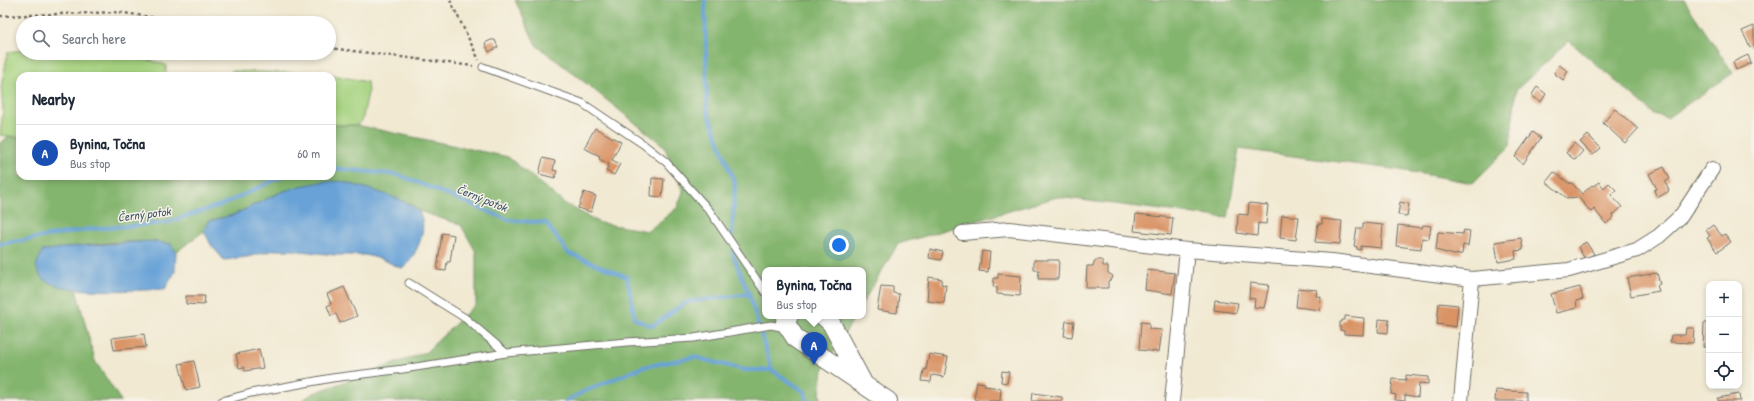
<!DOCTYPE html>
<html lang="en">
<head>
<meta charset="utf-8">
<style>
  :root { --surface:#fff; --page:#f6f6f7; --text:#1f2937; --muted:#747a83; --line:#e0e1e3; --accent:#1f6fb2 }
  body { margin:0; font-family:"Patrick Hand",sans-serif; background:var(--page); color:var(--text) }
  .controls { position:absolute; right:12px; bottom:12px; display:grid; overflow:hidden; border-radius:8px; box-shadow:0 2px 6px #0003 }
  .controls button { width:36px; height:36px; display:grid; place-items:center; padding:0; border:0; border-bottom:1px solid var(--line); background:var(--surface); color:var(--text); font:20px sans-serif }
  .you { position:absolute; left:839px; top:245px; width:14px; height:14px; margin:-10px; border:3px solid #fff; border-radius:50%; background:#1a73e8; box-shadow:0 0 0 6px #1a73e833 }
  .badge { display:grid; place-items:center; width:26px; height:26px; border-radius:50%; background:var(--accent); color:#fff; font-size:13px; font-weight:700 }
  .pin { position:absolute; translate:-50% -33px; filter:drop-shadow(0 1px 2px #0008) }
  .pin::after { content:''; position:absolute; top:21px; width:14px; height:12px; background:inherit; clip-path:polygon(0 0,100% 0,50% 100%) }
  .popup { position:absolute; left:762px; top:267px; width:104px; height:52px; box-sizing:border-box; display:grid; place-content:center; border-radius:8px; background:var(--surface); filter:drop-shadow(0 1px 3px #0005); font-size:13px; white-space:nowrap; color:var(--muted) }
  .popup b { font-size:15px; color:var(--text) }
  .popup::after { content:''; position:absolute; left:50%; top:100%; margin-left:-8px; border:8px solid transparent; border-top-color:var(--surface) }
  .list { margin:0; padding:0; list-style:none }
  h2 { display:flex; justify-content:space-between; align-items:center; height:52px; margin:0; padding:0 16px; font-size:17px }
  h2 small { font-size:13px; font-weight:400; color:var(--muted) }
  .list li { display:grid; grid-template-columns:26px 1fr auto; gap:12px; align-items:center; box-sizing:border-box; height:56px; padding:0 16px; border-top:1px solid var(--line) }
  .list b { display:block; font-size:15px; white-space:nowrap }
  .list p { margin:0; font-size:13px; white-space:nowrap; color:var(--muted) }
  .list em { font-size:13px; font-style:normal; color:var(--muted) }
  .icon { flex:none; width:22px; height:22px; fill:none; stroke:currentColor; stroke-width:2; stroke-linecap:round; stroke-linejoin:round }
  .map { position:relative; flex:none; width:1754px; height:401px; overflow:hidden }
  .search { position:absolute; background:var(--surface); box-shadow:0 2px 6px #0003; left:16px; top:16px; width:320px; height:44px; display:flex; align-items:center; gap:10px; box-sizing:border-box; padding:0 14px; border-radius:22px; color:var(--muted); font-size:15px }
  .panel { position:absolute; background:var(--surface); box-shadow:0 2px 6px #0003; left:16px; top:72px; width:320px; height:108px; border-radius:12px }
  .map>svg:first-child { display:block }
  .green { fill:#a6d380; stroke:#687f56 }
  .forest { fill:#84b56e; stroke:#58704c }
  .water { fill:#68a2d7; stroke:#4a6681 }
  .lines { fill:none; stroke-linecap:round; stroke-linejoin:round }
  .stream { stroke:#68a2d7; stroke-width:4 }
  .building { fill:#d99365 }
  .service-casing { stroke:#706e65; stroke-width:9 }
  .minor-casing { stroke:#706e65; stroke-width:16 }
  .tertiary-casing { stroke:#706e65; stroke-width:20 }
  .path { stroke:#706e65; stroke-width:2.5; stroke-dasharray:3 3; stroke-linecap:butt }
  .service { stroke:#fff; stroke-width:7 }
  .minor { stroke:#fff; stroke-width:14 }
  .tertiary { stroke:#fff; stroke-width:18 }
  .labels { text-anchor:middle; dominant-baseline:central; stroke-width:3; stroke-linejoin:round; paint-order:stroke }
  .water-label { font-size:12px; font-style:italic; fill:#405567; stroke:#f7f3e8 }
</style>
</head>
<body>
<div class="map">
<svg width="1754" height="401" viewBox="0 0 1754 401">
  <rect width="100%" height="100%" fill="#f7f3e8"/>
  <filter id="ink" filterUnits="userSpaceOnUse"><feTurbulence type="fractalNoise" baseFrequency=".025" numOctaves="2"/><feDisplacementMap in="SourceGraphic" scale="8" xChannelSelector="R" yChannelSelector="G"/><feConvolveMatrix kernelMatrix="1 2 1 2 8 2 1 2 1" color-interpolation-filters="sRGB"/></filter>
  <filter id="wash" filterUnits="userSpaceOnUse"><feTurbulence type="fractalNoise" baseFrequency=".012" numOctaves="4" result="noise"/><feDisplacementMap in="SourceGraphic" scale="16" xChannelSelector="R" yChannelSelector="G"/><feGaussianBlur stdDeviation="0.9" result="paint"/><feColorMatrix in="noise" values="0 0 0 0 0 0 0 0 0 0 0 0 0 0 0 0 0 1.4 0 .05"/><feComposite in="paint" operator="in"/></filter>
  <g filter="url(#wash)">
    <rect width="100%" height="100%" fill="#f1e9d2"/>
    <path class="green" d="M23,50V53H67L154,61L166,65V76H20V138L0,135L3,110L1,87L8,52Z
      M231,71L328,74L367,82L368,93L362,121L356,125H332V82L334,81L332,79V76H230Z"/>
    <path class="forest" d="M515,0H1684L1733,73L1667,118L1654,114L1569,41L1516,90L1510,146L1473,183L1400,170L1239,149L1228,218L1057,197L898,244L863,302V270H765V316H855L823,370L820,392L821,401H301L314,393L426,352L476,304V252L461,225L419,211L409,203L358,186L281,192L233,215L209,221L204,231L176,252L170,244C131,237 82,246 42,251L54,285L76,289L95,361L121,401H0V144L9,136L20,138V176H332V125H356L508,157L564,203L600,223L648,231L677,208L683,192L664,146L578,77L536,45Z"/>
    <path class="water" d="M339,181C355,185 411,199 419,212C429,229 417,252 406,266L401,268L381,259L366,255H334L292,250H275L247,257L224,260L211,245L204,231L209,221L233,215L281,192L300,186L321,182Z
      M152,241L171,244L176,252L175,272L165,289C141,290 57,296 41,277C39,274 37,269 36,266L42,251L76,246Z"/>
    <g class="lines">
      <path class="stream" d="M705,0L707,110L735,184L732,235
        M332,168L399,175L509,220L546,223L568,253L627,277L635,319L652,326L687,302L749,294L772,370L805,392L807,401
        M0,244L91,229L165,223L224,204L283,176
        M732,252L749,294
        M566,401L583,392L643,367L694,357L745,370H772"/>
    </g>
    <g id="blocks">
      <path class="building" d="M1754,26V46L1750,47L1742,31Z
        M491,40H495L498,47L489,52L485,43Z
        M1748,55L1751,63L1736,70L1733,62Z
        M1559,65L1568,71L1563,80L1554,73Z
        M1537,87L1546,94L1541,102L1531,96Z
        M1615,109L1638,129L1625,143L1603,123Z
        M595,128L621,142L612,160L620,164L614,175L606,171L609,164L599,159L600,156L584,148Z
        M1533,132L1541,138L1523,164L1515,157Z
        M1588,135L1601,148L1593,155L1580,142Z
        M1574,143L1583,151L1575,160L1566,153Z
        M543,158L555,161L553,170L557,171L555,178L539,174Z
        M1664,167L1670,179L1665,182L1669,191L1657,198L1654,190L1657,189L1649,174Z
        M1554,172L1570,184L1571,182L1582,194L1592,185L1593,186L1599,182L1604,188L1609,183L1616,190L1611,195L1622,207L1613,215L1614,217L1606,224L1594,209L1591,212L1578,197L1567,198L1546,182Z
        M652,178L664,179L662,197L651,196Z
        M584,192L596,196L591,212L578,208Z
        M1400,202L1409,204L1407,216L1398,215Z
        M1249,203L1268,205L1266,224L1258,223L1257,236L1237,233L1238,214L1248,215Z
        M1136,214L1173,218L1171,235L1134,231Z
        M1282,215L1299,217L1296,240L1280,238Z
        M1322,219L1342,221L1340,244L1315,242L1318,224H1322Z
        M1363,223L1383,225L1381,248L1361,246V250L1357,249V247L1354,246L1357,228H1363Z
        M1398,225L1422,228L1423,225L1431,226L1429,239L1422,238L1421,249L1396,246Z
        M1713,225L1722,236L1725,234L1731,242L1717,252L1707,238L1710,236L1706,230Z
        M1464,230L1470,231L1468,246L1463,245L1462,254L1454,255L1436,250L1438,232L1463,234Z
        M442,233L454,235L450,262H447L446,271L437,270Z
        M1521,238L1523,250L1515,251L1516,259L1498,262L1495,242Z
        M1586,242L1594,254L1585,259L1578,247Z
        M930,249L943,252L941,260L929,258Z
        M982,251L990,252L988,272L979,271Z
        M1034,260H1059L1058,279H1038L1039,270H1034Z
        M1096,260H1101L1103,262V266H1108V273L1113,276L1112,279L1108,281V288H1086L1087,266H1093L1094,262Z
        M1147,270L1175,273L1172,294L1145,290Z
        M1657,273L1660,284L1657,285L1659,291L1631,296L1627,278Z
        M998,274L1021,276L1020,296L997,294V287H993L994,278H998Z
        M929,277L942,279L941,284L946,285L944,303L927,301Z
        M1250,283L1269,285L1264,308L1254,307L1255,299L1249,298Z
        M881,286L893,287V293L899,294L897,313L877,310Z
        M344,287L357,316L340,323L336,314L331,316L327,306L331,304L327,294Z
        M1580,287L1583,299L1576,301L1577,308L1556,313L1551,294Z
        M1298,288L1317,290L1316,296L1321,297L1320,310L1296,307Z
        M186,296H205L204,305L186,304Z
        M1215,300L1238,303L1236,313L1214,310Z
        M1439,303L1458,305L1456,327L1437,324Z
        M1345,316L1364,318L1363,335L1344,334V331L1340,330V322H1342V320H1345Z
        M1379,319L1389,320L1388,333L1378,332Z
        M1066,321L1074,322L1072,337L1064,336Z
        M1141,322L1149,323V329L1162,330L1159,352L1139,350Z
        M1704,323H1709V347H1703Z
        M1686,328H1694L1693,343L1670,342L1671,335H1685Z
        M144,334L146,347L114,350L112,338Z
        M259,349L263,368L245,371L244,367L239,368L236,354Z
        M929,354L948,357L944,377L932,375L931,382L922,381L924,370H926Z
        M194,361L200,387L186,390L179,364Z
        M1002,371L1009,372L1007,383L1001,382Z
        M1406,375L1428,377V384L1419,383L1418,397L1405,395V401L1395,400L1396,395L1391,394L1393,379L1406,380Z
        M977,382L985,383L984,386L1001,388L1000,401H979L974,399Z
        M1496,390L1526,392V401H1495Z
        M1033,393L1062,397V401H1032Z
        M1739,394L1740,401H1718V398Z"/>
    </g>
  </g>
  <g filter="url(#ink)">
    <use href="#blocks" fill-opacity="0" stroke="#706e65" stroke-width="1"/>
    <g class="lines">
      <g class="service-casing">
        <path id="service" d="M483,67L582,103L643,144L666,162L709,210L765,292
          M409,283L465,318L506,353
          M222,401L251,393L332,378L403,369L506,353L627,342L694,338L771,325L786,328"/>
      </g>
      <g class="minor-casing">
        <path id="minor" d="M962,233L1009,229L1187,250L1332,261L1472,279L1569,270L1637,250L1659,236L1681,216L1712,169
          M1172,401L1187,250
          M1461,401L1472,279"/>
      </g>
      <g class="tertiary-casing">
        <path id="tertiary" d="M789,316L785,322L796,339L888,401
          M823,316L831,323L863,383"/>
      </g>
      <path class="path" d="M450,0L479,60
        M0,16L118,12L189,23
        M329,48L473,66"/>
      <use href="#service" class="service"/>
      <use href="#minor" class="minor"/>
      <use href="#tertiary" class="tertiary"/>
    </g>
  </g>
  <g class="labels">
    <g class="water-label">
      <text transform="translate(482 198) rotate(22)">Černý potok</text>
      <text transform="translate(144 214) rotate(-7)">Černý potok</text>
    </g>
  </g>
</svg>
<div class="controls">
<button>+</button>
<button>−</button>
<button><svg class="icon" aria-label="locate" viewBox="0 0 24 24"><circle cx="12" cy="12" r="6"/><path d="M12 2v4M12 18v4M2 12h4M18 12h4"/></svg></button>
</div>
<div class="you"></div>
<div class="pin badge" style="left:814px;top:365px;background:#1a4fb4">A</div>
<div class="popup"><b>Bynina, Točna</b>Bus stop</div>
<div class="search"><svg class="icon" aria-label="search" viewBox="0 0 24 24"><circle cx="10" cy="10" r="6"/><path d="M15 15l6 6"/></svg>Search here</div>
<section class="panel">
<h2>Nearby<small></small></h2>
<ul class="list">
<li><span class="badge" style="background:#1a4fb4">A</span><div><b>Bynina, Točna</b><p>Bus stop</p></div><em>60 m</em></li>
</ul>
</section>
</div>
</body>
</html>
